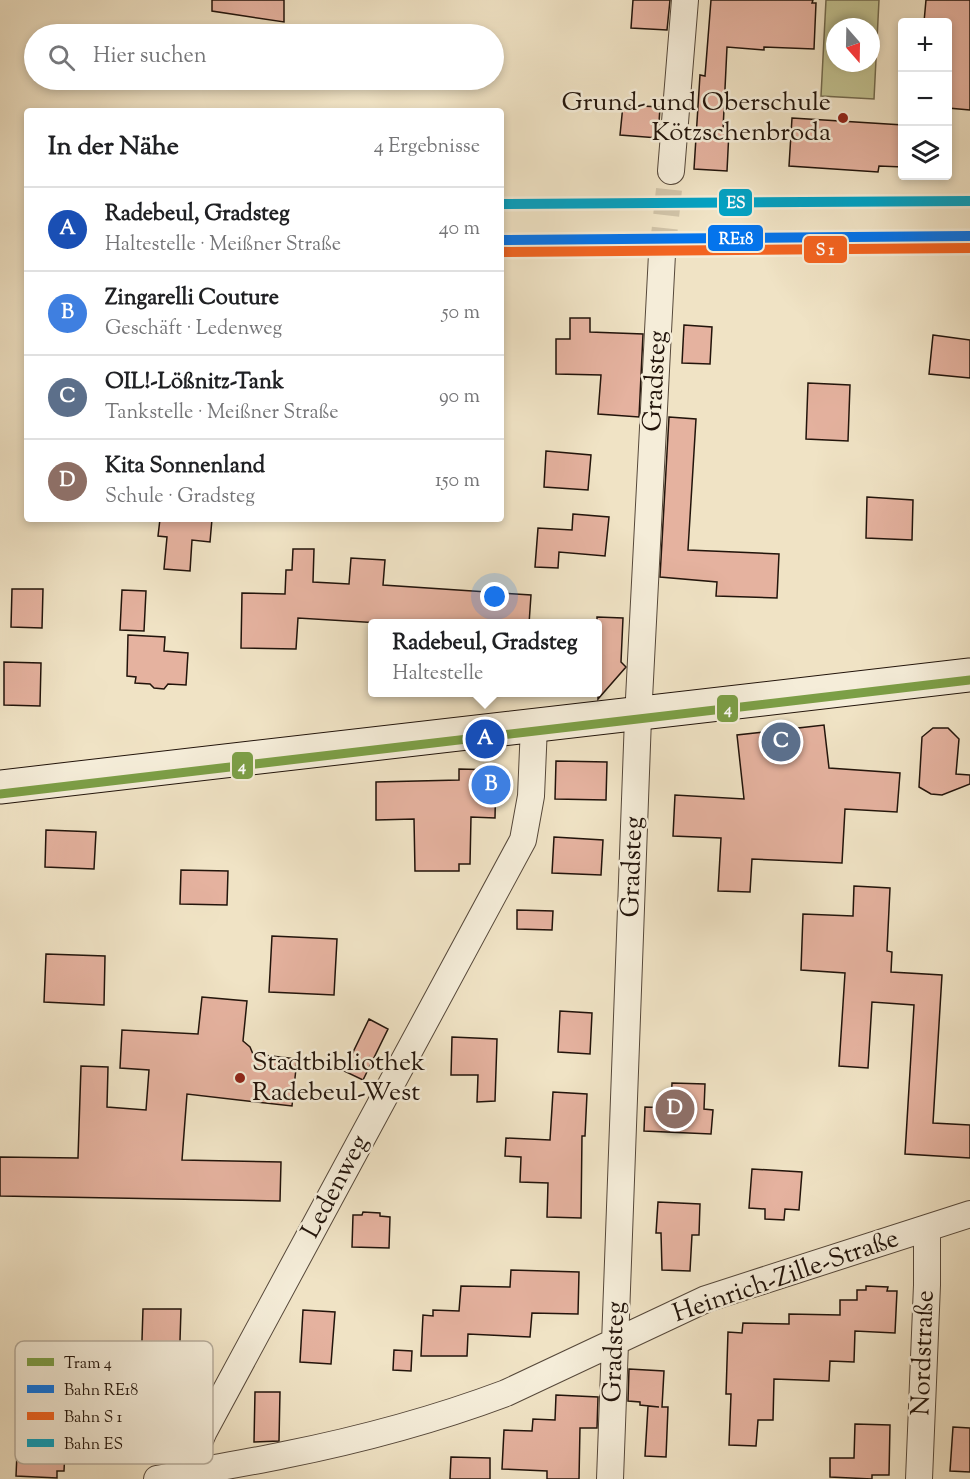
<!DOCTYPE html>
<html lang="de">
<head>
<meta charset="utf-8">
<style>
  :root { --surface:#fff; --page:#f6f6f6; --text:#202124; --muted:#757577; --line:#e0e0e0; --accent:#8f2418 }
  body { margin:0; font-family:"Sorts Mill Goudy",serif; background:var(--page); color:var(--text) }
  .controls { position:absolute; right:18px; top:18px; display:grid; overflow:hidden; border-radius:6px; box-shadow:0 3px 9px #0003 }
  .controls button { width:54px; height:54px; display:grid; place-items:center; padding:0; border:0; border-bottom:2px solid var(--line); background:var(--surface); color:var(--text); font:30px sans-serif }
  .compass { position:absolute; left:826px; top:18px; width:54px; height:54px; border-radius:50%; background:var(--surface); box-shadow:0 3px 9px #0003; rotate:160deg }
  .you { position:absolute; left:495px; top:597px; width:21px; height:21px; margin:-15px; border:4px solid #fff; border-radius:50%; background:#1a73e8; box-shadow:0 0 0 9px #1a73e833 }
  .badge { display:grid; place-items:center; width:39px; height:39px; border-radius:50%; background:var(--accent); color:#fff; font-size:20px; font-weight:700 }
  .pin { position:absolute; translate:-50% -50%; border:3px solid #fff; box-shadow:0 2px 6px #0006 }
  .popup { position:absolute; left:368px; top:619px; width:234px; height:78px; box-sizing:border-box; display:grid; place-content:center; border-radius:6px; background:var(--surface); filter:drop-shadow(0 2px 4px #0005); font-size:20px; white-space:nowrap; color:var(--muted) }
  .popup b { font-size:22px; color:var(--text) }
  .popup::after { content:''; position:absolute; left:50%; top:100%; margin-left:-12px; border:12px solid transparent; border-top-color:var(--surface) }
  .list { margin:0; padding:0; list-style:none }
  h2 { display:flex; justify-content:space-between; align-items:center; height:78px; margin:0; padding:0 24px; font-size:26px }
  h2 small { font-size:20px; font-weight:400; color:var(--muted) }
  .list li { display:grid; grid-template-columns:39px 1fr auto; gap:18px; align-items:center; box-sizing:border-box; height:84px; padding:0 24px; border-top:2px solid var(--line) }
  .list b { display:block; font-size:22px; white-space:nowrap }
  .list p { margin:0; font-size:20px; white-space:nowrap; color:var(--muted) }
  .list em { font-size:20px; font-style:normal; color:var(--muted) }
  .icon { flex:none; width:33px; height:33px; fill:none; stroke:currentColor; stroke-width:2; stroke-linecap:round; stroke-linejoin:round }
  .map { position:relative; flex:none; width:970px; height:1479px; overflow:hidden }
  .search { position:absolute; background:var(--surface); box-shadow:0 3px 9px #0003; left:24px; top:24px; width:480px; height:66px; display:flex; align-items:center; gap:15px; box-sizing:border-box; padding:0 21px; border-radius:33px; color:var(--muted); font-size:22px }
  .panel { position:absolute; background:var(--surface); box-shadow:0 3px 9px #0003; left:24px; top:108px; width:480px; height:414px; border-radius:6px }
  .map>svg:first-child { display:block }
  .green { fill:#c1c190; stroke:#726a4e; stroke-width:1.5; fill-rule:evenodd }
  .building { fill:#e5b29f; stroke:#22140b; stroke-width:1.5 }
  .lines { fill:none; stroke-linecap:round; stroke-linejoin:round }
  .street-tunnel { stroke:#d1c4a9; stroke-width:26; stroke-dasharray:26 13; stroke-linecap:butt }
  .street-casing { stroke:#56483a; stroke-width:28 }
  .secondary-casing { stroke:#22140b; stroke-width:35 }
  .street { stroke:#f5edd9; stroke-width:26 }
  .secondary { stroke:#f5edd9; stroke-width:33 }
  .rail-1-casing { stroke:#f5edd9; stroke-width:15 }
  .rail-2-casing { stroke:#f5edd9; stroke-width:15 }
  .rail-3-casing { stroke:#f5edd9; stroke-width:15 }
  .rail-1 { stroke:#0474ec; stroke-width:10 }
  .rail-2 { stroke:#f36421; stroke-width:10 }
  .rail-3 { stroke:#02a2c4; stroke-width:10 }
  .tram-1-casing { stroke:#f5edd9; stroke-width:14 }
  .tram-1 { stroke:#7c9f46; stroke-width:9 }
  .poi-dot { fill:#8f2418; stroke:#f5edd9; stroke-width:2 }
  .labels { text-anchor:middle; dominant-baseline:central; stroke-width:5; stroke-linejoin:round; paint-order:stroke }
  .poi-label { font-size:26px; fill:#22140b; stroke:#f5edd9; text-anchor:end }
  .street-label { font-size:26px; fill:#22140b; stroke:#f5edd9 }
  .key { fill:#f5edd9; stroke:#b6ac9b; stroke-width:1.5 }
  .key-label { font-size:16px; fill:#22140b }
  .line-badge { stroke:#f5edd9; stroke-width:2 }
  .badge-label { font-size:16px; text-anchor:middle; font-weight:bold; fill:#fff }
</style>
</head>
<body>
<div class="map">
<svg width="970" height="1479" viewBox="0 0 970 1479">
  <rect width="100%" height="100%" fill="#f0e3c5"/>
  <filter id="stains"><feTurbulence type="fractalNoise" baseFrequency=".00333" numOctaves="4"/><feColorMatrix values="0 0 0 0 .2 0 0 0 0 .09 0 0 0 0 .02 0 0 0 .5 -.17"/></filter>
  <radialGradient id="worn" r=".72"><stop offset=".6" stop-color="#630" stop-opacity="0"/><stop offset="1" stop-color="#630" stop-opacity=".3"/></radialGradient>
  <path class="green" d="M826,0H879L874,99L821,96ZM835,27H871V63H835Z"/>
  <path class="building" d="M212,0H284V22L212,11Z
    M633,0H670L667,30L631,28Z
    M711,0H813L812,3H816L814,49L764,47V50L727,47L723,130L729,131L727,171L694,169L700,75L705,76Z
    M926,0H970V110L948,108V22H924Z
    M623,105L660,107L658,138L620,135Z
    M792,118L903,125V167L879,166L878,172L789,166Z
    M570,318H590V332L643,334L639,417L598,414L601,375L556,374V339H570Z
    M684,325L712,327L710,364L682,363Z
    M933,335L970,340V378L929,374Z
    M808,383L850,385L848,441L806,439Z
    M669,417L696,419L688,550L779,554L777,598L716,596L717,582L660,577Z
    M546,451L591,455L588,490L544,487Z
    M867,497L913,500L912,540L866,538Z
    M573,514L609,517L605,556L559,552L558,568L535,567L538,528L572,530Z
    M160,519H212L210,542L192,540L190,571L164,569L167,537L158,536Z
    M293,549H314L313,582L349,584L351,558L385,560L383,585L531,595L529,624H431L381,620L380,623L298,618L296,649L241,648L242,593L285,594L286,570H292Z
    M12,589H43L42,628L11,627Z
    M122,590L146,591L144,631L120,630Z
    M597,617L623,618L621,662L626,667L598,699Z
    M128,635L165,637L164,651L188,653L186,685L168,684L164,689L154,688L150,684L135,683L136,677L127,676Z
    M4,662L41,663L40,706L4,705Z
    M824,725L829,768L900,773L897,812L845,809L842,863L752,859L750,892L718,891L721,838L673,836L675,795L744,799L737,735Z
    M933,728H948L959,739L956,774L970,775V784L942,795L931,794L919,787L922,737Z
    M556,761L607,762L606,800L555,799Z
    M459,769L496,770L495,818L471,817L470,864H459V871H415L414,819L376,820V782L459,780Z
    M46,830L96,832L94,869L45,867Z
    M554,837L603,840L601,875L552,873Z
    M181,870L228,871L227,905L180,904Z
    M854,886L890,888L887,951L892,952L891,972L942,975L933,1123L970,1125V1158L905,1154L914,1005L872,1002L868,1068L839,1066L845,973L801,970L803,914L853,916Z
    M517,910L553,911L552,930L517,929Z
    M272,936L337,939L334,995L269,992Z
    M46,954L105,956L104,1005L44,1002Z
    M202,997L247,1001L243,1041L250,1047L253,1054L297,1059L292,1106L187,1094L182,1160L281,1162L280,1201L0,1196V1157L78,1158L81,1066L108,1067L107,1107L146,1110L149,1070L120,1068L122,1030L198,1034Z
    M560,1011L592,1013L590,1054L558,1052Z
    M369,1019L388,1029L363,1080L344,1071Z
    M452,1037L497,1039L495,1101L477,1102L478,1075H451Z
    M672,1083L705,1084L704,1109L713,1110L711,1134L644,1131L645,1107L671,1108Z
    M553,1092L587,1094L585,1136H582L581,1218L547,1217L548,1183L520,1182L521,1157L505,1156L506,1138L550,1140Z
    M752,1169L802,1172L799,1210L785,1209L784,1220L765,1219V1209L749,1208Z
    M658,1202L700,1204L699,1235H692L690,1271L662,1270L661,1233H656Z
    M363,1212L380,1213V1216L390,1217L389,1248L352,1247L353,1215H362Z
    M511,1270L579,1272L578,1314L532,1313L530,1337L468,1334L467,1356H421L423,1315L433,1316V1310L459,1311L461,1286L510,1287Z
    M866,1286L888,1287L887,1291H897L895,1333L855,1331L854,1362L830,1361L829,1381L774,1379L773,1420H758L756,1446L729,1445L731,1394H726L728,1332L742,1333L743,1323L789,1324V1314L840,1315V1300H857V1290H866Z
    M143,1309H181L179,1372L141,1371Z
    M303,1310L335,1312L331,1364L300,1362Z
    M394,1350L412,1351L411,1371L393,1370Z
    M629,1369L664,1371L662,1407H668L666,1457L645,1456L648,1406L659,1407L640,1405V1402L628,1401Z
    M255,1392H280L279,1441L254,1442Z
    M556,1395L598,1397L597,1428H580L579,1479H547V1471L502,1469L504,1430L532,1431L533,1419L555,1420Z
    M103,1400H144V1442H103Z
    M855,1424L890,1425L889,1475H872V1479L830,1477V1458H854Z
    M953,1427L970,1428V1472L950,1471Z
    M18,1429L66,1431L64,1471H57V1478L16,1476Z
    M451,1457L490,1458V1479H450Z"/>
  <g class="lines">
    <path class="street-tunnel" d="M662,254L671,171"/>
    <g class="street-casing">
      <path id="street" d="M671,171L685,0
        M157,1479C199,1470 242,1464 284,1455C359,1440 434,1420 506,1393L706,1299L970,1214
        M183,1479L204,1431L523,840L531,796L534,726
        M610,1479L638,718L662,254
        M919,1479L927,1285V1228"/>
    </g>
    <g class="secondary-casing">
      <path id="secondary" d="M0,787L970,675"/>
    </g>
    <use href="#street" class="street"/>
    <use href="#secondary" class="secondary"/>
    <g class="rail-1-casing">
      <path id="rail-1" d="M501,240L970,236"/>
    </g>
    <g class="rail-2-casing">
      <path id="rail-2" d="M501,252L970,248"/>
    </g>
    <g class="rail-3-casing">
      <path id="rail-3" d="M501,204L970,201"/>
    </g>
    <use href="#rail-1" class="rail-1"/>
    <use href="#rail-2" class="rail-2"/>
    <use href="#rail-3" class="rail-3"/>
    <g class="tram-1-casing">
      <path id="tram-1" d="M0,794L970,680"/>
    </g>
    <use href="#tram-1" class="tram-1"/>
  </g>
  <g class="poi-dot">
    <circle cx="843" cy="118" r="6"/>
    <circle cx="240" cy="1078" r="6"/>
  </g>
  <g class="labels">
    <g class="poi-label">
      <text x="831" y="103">Grund- und Oberschule<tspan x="831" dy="30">Kötzschenbroda</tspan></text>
      <text x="252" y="1063" text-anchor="start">Stadtbibliothek<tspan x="252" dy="30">Radebeul-West</tspan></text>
    </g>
    <g class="street-label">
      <text transform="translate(656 381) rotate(-87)">Gradsteg</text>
      <text transform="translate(633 867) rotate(-88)">Gradsteg</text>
      <text transform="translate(336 1187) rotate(-62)">Ledenweg</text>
      <text transform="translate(786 1277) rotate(-19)">Heinrich-Zille-Straße</text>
      <text transform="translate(615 1352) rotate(-88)">Gradsteg</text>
      <text transform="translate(924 1353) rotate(-88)">Nordstraße</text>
    </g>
  </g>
  <rect x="15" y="1341" width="198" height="123" rx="9" class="key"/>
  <rect x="27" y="1358" width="27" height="8" fill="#7c9f46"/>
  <rect x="27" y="1385" width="27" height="8" fill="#0474ec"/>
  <rect x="27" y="1412" width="27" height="8" fill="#f36421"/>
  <rect x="27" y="1439" width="27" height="8" fill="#02a2c4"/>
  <g class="key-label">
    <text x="64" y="1368">Tram 4</text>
    <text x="64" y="1395">Bahn RE18</text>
    <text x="64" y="1422">Bahn S 1</text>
    <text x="64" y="1449">Bahn ES</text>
  </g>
  <g class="line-badge">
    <rect x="718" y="188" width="35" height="29" rx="6" fill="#02a2c4"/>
    <rect x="707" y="224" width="57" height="28" rx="6" fill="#0474ec"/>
    <rect x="803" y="235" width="45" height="29" rx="6" fill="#f36421"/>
    <rect x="716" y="694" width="23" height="29" rx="6" fill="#7c9f46"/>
    <rect x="231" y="751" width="23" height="29" rx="6" fill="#7c9f46"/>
  </g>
  <g class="badge-label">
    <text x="736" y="208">ES</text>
    <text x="736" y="244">RE18</text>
    <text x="825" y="255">S 1</text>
    <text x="728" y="714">4</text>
    <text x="242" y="771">4</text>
  </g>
  <rect width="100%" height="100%" filter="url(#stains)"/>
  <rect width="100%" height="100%" fill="url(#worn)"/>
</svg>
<div class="controls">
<button>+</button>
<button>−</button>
<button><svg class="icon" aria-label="layers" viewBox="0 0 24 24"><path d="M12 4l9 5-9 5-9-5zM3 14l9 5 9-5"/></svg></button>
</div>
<svg class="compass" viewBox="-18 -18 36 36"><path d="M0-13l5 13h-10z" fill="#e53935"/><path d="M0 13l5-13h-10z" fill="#757577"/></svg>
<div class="you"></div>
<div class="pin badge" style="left:485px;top:739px;background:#1a4fb4">A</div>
<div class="popup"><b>Radebeul, Gradsteg</b>Haltestelle</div>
<div class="pin badge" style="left:491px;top:785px;background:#3f7fe0">B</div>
<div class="pin badge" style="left:781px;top:742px;background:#5c6f8a">C</div>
<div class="pin badge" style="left:675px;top:1109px;background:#8d6e63">D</div>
<div class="search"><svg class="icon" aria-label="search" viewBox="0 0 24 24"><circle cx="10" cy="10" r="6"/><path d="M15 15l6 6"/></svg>Hier suchen</div>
<section class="panel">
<h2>In der Nähe<small>4 Ergebnisse</small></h2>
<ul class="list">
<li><span class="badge" style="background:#1a4fb4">A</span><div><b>Radebeul, Gradsteg</b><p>Haltestelle · Meißner Straße</p></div><em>40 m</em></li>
<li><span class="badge" style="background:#3f7fe0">B</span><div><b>Zingarelli Couture</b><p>Geschäft · Ledenweg</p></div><em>50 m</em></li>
<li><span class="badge" style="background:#5c6f8a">C</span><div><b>OIL!-Lößnitz-Tank</b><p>Tankstelle · Meißner Straße</p></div><em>90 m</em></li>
<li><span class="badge" style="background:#8d6e63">D</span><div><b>Kita Sonnenland</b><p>Schule · Gradsteg</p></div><em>150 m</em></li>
</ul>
</section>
</div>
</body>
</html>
